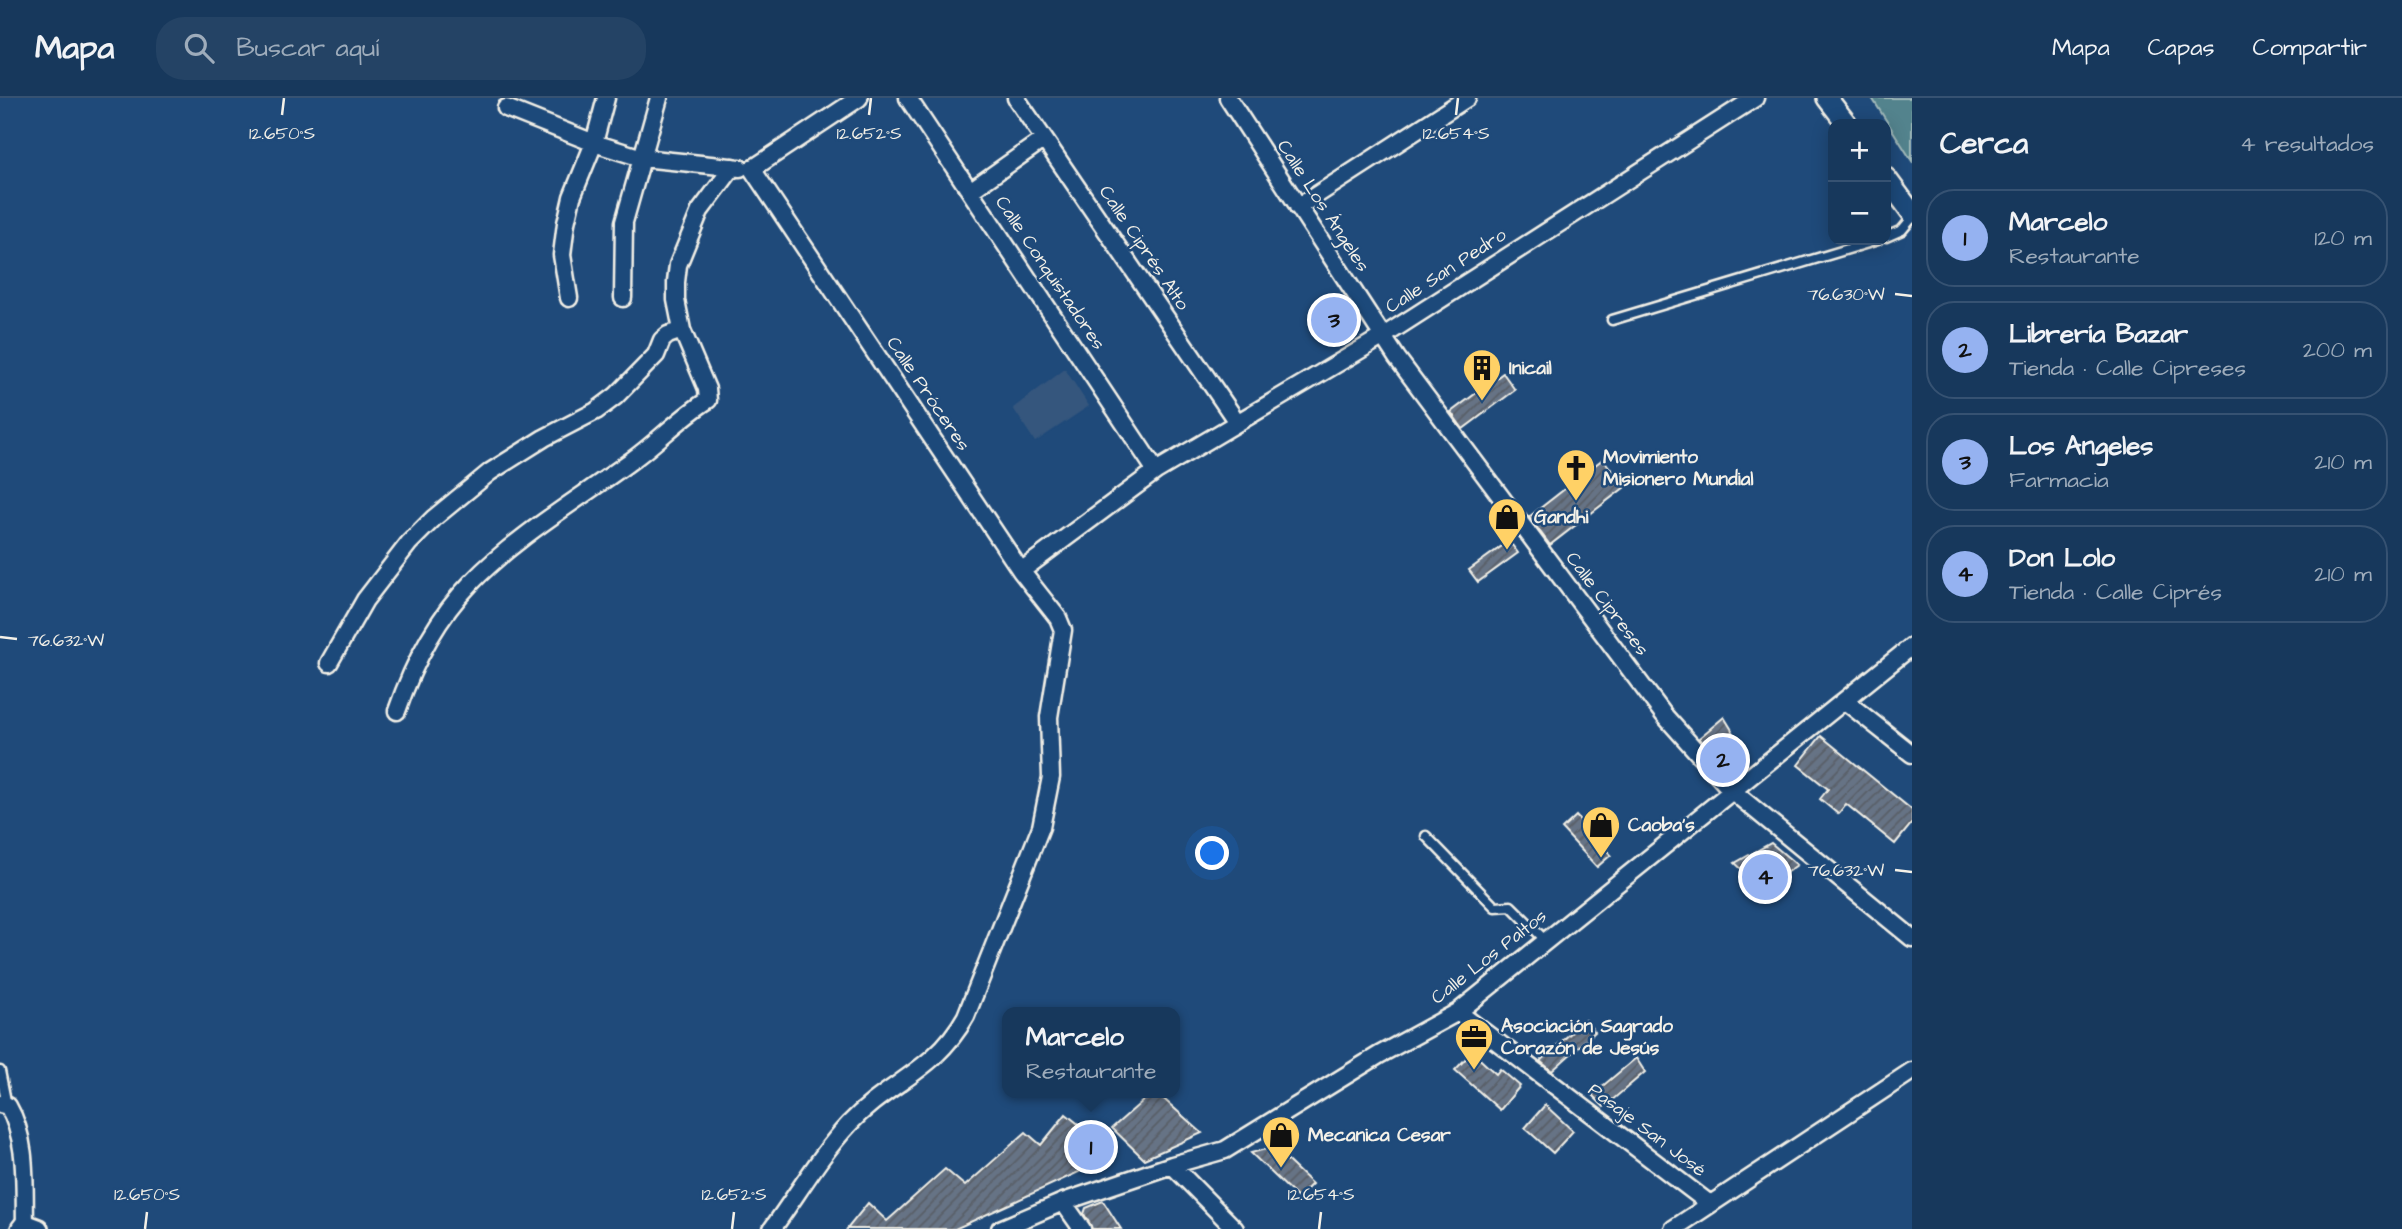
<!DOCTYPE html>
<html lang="es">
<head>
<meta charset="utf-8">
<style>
  :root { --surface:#17385c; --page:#244365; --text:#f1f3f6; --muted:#9eacbb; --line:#365272; --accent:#95b2f1 }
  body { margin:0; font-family:"Architects Daughter",sans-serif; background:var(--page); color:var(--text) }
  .controls { position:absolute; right:21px; top:21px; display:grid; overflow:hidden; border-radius:14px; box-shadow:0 4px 18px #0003 }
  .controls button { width:63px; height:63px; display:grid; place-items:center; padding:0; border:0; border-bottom:2px solid var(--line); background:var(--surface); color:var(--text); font:35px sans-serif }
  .you { position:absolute; left:1213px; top:756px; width:24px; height:24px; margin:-18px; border:5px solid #fff; border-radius:50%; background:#1a73e8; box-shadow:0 0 0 10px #1a73e833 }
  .badge { display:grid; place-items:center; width:46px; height:46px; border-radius:50%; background:var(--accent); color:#111; font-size:23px; font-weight:700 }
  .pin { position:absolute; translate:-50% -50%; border:4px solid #fff; box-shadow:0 2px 7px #0006 }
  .popup { position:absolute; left:1002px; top:909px; width:178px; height:91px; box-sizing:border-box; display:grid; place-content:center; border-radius:14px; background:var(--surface); filter:drop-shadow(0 2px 5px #0005); font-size:23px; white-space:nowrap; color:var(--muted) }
  .popup b { font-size:26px; color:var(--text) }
  .popup::after { content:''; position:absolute; left:50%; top:100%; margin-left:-14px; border:14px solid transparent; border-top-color:var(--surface) }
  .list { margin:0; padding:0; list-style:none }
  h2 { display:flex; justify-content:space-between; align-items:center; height:91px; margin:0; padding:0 28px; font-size:30px }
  h2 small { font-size:23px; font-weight:400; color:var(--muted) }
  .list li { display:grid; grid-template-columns:46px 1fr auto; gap:21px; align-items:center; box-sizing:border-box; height:98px; margin:0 14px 14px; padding:0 14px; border:2px solid var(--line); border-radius:28px }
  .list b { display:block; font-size:26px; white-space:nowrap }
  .list p { margin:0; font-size:23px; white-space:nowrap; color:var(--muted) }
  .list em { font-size:23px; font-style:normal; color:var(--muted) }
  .icon { flex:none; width:38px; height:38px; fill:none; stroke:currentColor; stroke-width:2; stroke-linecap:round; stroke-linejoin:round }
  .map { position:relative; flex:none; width:1912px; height:1131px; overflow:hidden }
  header { display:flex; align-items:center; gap:42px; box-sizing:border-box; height:98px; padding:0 35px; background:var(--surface); border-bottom:2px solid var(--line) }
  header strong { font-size:33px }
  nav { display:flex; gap:38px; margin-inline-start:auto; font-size:24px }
  .search { width:490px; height:63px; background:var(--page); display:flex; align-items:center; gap:18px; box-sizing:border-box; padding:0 24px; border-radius:28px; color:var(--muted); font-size:26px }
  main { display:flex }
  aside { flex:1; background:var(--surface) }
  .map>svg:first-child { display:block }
  .built { fill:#34567d }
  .grass { fill:#52838d; stroke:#a3baba; stroke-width:2 }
  .building { fill:url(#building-hatch); stroke:#f4f1e8; stroke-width:2 }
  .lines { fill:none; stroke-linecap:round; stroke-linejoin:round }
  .service-casing { stroke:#f4f1e8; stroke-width:13 }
  .minor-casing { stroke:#f4f1e8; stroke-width:21 }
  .tertiary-casing { stroke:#f4f1e8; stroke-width:24 }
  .service { stroke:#1f4a7a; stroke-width:8 }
  .minor { stroke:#1f4a7a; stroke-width:16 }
  .tertiary { stroke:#1f4a7a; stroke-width:19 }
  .ticks { fill:none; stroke:#f4f1e8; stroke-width:2.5 }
  .labels { text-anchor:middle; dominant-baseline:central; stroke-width:5; stroke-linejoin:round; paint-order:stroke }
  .street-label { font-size:19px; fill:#f4f1e8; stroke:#1f4a7a }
  .poi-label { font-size:19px; font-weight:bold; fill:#f4f1e8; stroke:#1f4a7a; text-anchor:start }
  .ticks-label { font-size:18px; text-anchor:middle; fill:#f4f1e8; stroke:#1f4a7a; stroke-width:5; stroke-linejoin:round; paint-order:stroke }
</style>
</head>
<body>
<header>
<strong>Mapa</strong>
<div class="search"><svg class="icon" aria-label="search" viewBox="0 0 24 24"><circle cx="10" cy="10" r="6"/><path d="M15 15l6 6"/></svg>Buscar aquí</div>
<nav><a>Mapa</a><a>Capas</a><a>Compartir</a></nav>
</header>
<main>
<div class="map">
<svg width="1912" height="1131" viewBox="0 0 1912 1131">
  <defs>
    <pattern id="building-hatch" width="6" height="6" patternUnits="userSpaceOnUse" patternTransform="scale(1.75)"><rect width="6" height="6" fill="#667385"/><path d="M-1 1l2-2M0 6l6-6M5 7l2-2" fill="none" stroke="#585e66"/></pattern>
  </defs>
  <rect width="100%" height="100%" fill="#1f4a7a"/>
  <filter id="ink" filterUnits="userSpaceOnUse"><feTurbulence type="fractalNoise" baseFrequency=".0143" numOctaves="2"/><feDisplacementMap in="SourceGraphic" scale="14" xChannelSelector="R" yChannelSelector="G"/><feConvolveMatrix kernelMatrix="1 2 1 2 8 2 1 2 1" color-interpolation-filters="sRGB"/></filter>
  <g filter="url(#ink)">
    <path class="built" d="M1065,271L1089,308L1035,344L1013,310Z"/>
    <path class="grass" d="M1872,0H1912V63Z"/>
    <path class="building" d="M1338,204L1351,226L1348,237L1334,246L1317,217Z
      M1503,275L1515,292L1463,331L1451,314Z
      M1603,361L1625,389L1550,447L1529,419Z
      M1509,443L1518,455L1478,484L1469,472Z
      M1724,619L1746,655L1729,668H1724L1699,640Z
      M1821,638L1912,712V725L1895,746L1846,706L1838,716L1820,701L1828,691L1798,667Z
      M1576,718L1611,757L1597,769L1562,731Z
      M1771,745L1797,767L1763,791L1735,765Z
      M1585,922L1595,934L1552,973L1540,963Z
      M1472,954L1496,976L1500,971L1520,988L1500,1012L1455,972Z
      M1636,960L1645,974L1604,1009L1592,997Z
      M1152,995H1157L1202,1035L1144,1061L1112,1030Z
      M1545,1007L1573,1033L1553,1055L1525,1030Z
      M1066,1016L1103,1046L1081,1073L955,1131H847L868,1105L887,1123L945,1071L965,1088L1026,1034L1041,1047Z
      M1273,1049L1312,1086L1298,1100L1251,1055Z
      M1103,1103L1121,1131H1092L1084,1116L1086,1110Z"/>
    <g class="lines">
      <g class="service-casing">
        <path id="service" d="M1886,139L1902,132L1912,120
          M1612,222L1878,142
          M1426,738L1495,809L1511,808L1546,843
          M0,973L7,1008"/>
      </g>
      <g class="minor-casing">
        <path id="minor" d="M908,0L1156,373
          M1016,0L1237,324
          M1228,0L1397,260L1664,617L1731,692L1912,840
          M506,10L594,45L642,60L740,70
          M752,71L1021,473L1058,520L1063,532L1049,619L1051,679L1041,729L966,918C935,974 888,984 849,1026C820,1057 797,1097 772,1131
          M752,71L859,0
          M970,93L1044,41
          M1298,109L1467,0
          M569,200L562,157L566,125L572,99L594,45L606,0
          M623,200L624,124L659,0
          M1021,473L1156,373L1382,239L1755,0
          M329,565L365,502L409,445L434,420L490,374L544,340L596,313L616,298L656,257L662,242L668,237L682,232
          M1845,603L1912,656
          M397,613C413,566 436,521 471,485C515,439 576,403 628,365C656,346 679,320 708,302L707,291L682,232L676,202V184L678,167L700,113L733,69
          M1458,914L1710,1106
          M0,1006L8,1008C28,1042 24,1086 25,1126
          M1172,1067L1235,1131
          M1063,1104L1082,1131
          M1000,1131L1063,1104L1172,1067L1225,1052L1379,957L1458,914L1912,548
          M1673,1131L1912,973"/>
      </g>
      <g class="tertiary-casing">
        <path id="tertiary" d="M1827,0L1847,26
          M1886,80L1912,115
          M21,1131L25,1126L38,1131"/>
      </g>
      <use href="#service" class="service"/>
      <use href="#minor" class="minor"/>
      <use href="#tertiary" class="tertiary"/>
    </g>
  </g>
  <path class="ticks" d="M282,17L284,0M869,17L871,0M1456,17L1458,0M1895,196L1912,198M0,539L17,541M1895,772L1912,774M145,1131L147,1114M732,1131L734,1114M1319,1131L1321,1114"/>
  <defs>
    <g id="building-pin" transform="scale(2.0125)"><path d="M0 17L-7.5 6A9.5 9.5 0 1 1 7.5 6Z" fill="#ffd166" stroke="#1f4a7a"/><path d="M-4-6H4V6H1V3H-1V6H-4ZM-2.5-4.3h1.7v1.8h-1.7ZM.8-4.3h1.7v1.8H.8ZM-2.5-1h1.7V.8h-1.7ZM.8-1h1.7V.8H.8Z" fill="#111"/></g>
    <g id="church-pin" transform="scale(2.0125)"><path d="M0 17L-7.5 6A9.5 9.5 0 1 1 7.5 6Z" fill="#ffd166" stroke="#1f4a7a"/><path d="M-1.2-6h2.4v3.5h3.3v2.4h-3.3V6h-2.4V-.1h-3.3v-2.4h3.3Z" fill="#111"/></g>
    <g id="shop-pin" transform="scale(2.0125)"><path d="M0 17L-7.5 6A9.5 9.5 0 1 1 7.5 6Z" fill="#ffd166" stroke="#1f4a7a"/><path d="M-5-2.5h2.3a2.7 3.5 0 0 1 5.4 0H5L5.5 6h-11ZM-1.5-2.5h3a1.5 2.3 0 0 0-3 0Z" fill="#111"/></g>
    <g id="office-pin" transform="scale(2.0125)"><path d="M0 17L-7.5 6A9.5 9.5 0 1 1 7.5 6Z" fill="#ffd166" stroke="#1f4a7a"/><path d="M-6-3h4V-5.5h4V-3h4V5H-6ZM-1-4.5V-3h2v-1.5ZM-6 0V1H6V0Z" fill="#111"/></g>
  </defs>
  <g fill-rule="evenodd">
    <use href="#building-pin" x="1482" y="270"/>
    <use href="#church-pin" x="1576" y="370"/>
    <use href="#shop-pin" x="1507" y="419"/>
    <use href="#shop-pin" x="1601" y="727"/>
    <use href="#office-pin" x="1474" y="939"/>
    <use href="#shop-pin" x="1281" y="1037"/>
  </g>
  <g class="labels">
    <g class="street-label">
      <text transform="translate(1323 108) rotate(57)">Calle Los Ángeles</text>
      <text transform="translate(1144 150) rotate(56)">Calle Ciprés Alto</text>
      <text transform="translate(1446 173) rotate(-33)">Calle San Pedro</text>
      <text transform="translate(1050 175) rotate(56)">Calle Conquistadores</text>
      <text transform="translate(928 296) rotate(56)">Calle Próceres</text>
      <text transform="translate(1607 506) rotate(53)">Calle Cipreses</text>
      <text transform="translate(1489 859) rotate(-38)">Calle Los Paltos</text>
      <text transform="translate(1647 1032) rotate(37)">Pasaje San José</text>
    </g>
    <g class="poi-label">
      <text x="1509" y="270">Inicail</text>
      <text x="1603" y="359">Movimiento<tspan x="1603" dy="22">Misionero Mundial</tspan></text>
      <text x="1534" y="419">Gandhi</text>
      <text x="1628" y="727">Caoba's</text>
      <text x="1501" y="928">Asociación Sagrado<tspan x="1501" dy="22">Corazón de Jesús</tspan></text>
      <text x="1308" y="1037">Mecanica Cesar</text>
    </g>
  </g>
  <g class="ticks-label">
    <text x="282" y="41">12.650°S</text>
    <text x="869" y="41">12.652°S</text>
    <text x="1456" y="41">12.654°S</text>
    <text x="1846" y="202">76.630°W</text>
    <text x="66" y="548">76.632°W</text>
    <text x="1846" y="778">76.632°W</text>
    <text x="147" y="1102">12.650°S</text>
    <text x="734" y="1102">12.652°S</text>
    <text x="1321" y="1102">12.654°S</text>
  </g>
</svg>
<div class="controls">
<button>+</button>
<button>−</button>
</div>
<div class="you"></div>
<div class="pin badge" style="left:1091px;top:1049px">1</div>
<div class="popup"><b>Marcelo</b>Restaurante</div>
<div class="pin badge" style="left:1723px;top:662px">2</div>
<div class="pin badge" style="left:1334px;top:222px">3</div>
<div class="pin badge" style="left:1765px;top:779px">4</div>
</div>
<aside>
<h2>Cerca<small>4 resultados</small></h2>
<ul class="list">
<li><span class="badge">1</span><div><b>Marcelo</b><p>Restaurante</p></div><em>120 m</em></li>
<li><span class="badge">2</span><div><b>Librería Bazar</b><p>Tienda · Calle Cipreses</p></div><em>200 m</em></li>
<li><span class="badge">3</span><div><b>Los Angeles</b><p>Farmacia</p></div><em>210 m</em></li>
<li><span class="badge">4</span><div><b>Don Lolo</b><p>Tienda · Calle Ciprés</p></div><em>210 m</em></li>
</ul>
</aside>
</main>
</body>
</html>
